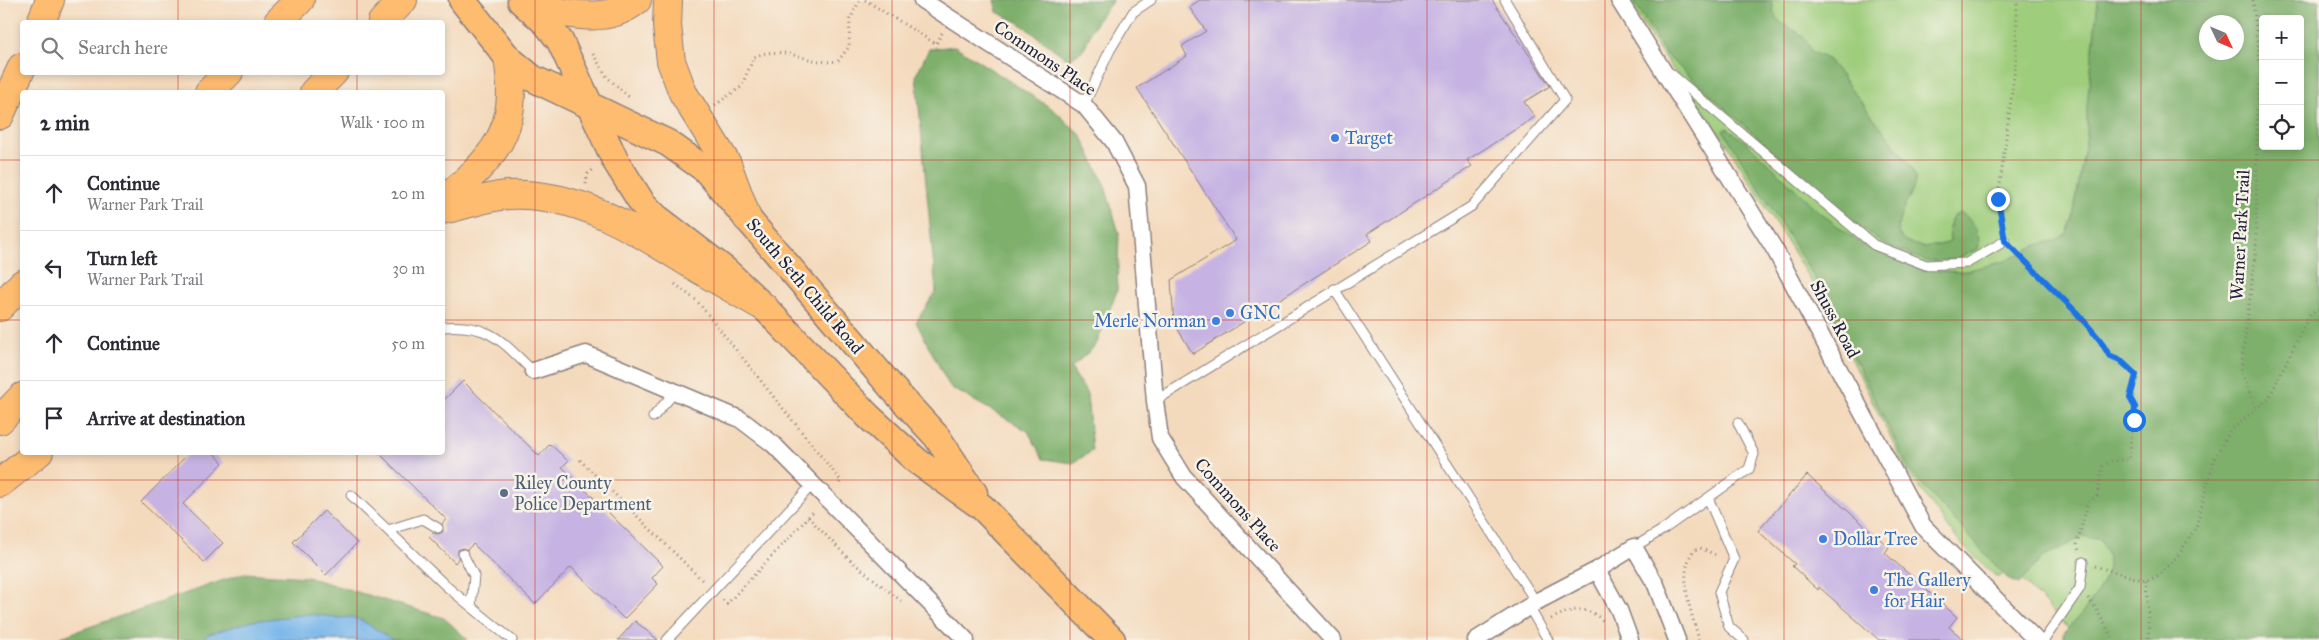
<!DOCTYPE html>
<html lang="en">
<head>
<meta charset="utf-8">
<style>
  :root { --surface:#fff; --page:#f7f7f7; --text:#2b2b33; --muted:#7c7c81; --line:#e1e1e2 }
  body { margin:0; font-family:"IM FELL Great Primer",serif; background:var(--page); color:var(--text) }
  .controls { position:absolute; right:15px; top:15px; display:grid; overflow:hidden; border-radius:5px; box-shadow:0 2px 8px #0003 }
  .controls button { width:45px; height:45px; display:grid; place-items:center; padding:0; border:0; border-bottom:1px solid var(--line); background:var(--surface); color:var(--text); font:25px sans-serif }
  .compass { position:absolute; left:2199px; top:15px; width:45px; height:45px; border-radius:50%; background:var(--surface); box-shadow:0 2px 8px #0003; rotate:134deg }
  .stop { position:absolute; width:15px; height:15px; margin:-11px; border:4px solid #1a73e8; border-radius:50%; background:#fff }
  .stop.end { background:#1a73e8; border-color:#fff; box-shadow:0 1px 5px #0008 }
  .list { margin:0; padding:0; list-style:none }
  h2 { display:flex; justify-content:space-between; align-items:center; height:65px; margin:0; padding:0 20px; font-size:21px }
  h2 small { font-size:16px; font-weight:400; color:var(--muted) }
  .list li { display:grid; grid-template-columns:32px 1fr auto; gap:15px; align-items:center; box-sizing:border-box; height:75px; padding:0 20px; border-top:1px solid var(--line) }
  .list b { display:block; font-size:19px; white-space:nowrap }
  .list p { margin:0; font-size:16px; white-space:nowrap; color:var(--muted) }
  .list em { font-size:16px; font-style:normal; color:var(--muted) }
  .icon { flex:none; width:28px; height:28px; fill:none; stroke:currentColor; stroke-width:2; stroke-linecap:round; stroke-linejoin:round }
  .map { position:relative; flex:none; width:2319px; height:640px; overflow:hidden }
  .search { position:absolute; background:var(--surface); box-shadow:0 2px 8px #0003; left:20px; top:20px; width:425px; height:55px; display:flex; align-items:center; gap:12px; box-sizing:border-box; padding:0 18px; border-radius:5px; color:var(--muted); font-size:19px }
  .panel { position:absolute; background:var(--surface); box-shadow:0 2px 8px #0003; left:20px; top:90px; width:425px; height:365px; border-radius:5px }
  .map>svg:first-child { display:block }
  .green { fill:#9ecd7c; stroke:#60785c; fill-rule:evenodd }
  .forest { fill:#7eb06c; stroke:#506954; fill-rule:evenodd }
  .water { fill:#78b6eb; stroke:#4d6c93 }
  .building { fill:#c6b3e3 }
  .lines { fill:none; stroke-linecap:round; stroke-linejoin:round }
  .lane-casing { stroke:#8b7e7c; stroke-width:11 }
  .street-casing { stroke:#8b7e7c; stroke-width:19 }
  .primary-casing { stroke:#8b7e7c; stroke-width:29 }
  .highway-casing { stroke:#8b7e7c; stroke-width:30 }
  .path { stroke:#8b7e7c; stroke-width:3; stroke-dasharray:1 4; stroke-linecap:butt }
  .lane { stroke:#fff; stroke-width:9 }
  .street { stroke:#fff; stroke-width:16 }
  .primary { stroke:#febc70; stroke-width:26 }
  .highway { stroke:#febc70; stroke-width:28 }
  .route { stroke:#1a73e8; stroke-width:6 }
  .grid { fill:none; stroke:#c8321e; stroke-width:1; stroke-opacity:0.55 }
  .shop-dot { fill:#3f7fe0; stroke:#f7f3e8; stroke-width:2 }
  .service-dot { fill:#5c6f8a; stroke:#f7f3e8; stroke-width:2 }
  .labels { text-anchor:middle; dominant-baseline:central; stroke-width:5; stroke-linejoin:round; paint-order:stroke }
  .street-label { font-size:18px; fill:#22223b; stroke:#f7f3e8 }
  .shop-label { font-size:18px; fill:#366cbe; stroke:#f7f3e8; text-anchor:start }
  .service-label { font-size:18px; fill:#4e5e75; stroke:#f7f3e8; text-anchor:start }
</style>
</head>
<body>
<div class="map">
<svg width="2319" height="640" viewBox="0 0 2319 640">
  <rect width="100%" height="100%" fill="#f7f3e8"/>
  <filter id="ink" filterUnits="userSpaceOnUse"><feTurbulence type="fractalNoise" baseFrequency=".02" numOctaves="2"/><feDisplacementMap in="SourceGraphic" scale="10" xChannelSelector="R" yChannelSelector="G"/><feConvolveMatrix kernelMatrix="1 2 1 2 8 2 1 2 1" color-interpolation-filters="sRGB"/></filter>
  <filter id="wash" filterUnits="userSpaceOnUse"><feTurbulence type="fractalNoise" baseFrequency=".0096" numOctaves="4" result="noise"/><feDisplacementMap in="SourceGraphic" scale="20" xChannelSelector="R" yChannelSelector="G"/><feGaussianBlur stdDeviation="1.12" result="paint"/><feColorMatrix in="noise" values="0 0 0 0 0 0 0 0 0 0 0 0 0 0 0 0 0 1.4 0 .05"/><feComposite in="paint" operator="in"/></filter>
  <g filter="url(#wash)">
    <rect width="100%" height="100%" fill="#f4dabd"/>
    <path class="green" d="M1628,0H2319V552L2080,640L2010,568L1998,578L1966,549L1951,531L1907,471L1823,301L1727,144L1657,47ZM2263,19H2300V146H2263ZM2206,22H2236V52H2206Z"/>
    <path class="forest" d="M994,0H1113C1107,9 1099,17 1094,26C1084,43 1090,51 1067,59L1018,22L997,12Z
      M1633,0L1772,1C1773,5 1773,13 1776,17C1786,33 1803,25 1811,51L1829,60L1911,166C1913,171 1916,176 1915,181C1912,201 1881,233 1912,244C1926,249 1936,246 1950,242L1949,228L1952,217L1960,213C1973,218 1982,236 1978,249L1953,260L1926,261L1884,244L1843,214L1666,55Z
      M2098,0H2319V640H2064V633C2080,615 2110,585 2108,559C2108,553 2103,546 2101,540L2083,536L2042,558L2019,584L2009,580L1910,471L1817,282L1723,130L1727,128L1747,143L1819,212L1861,244L1921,270L1961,272L2005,261L2037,245L2057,240L2067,233L2073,217L2087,134V106ZM2263,19H2300V146H2263ZM2206,22H2236V52H2206Z
      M955,46L1054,110L1081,135L1104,183L1119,233L1117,291L1096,345L1071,368L1087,394L1092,451L1073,463L1043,459L1028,431L950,387L916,322L936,291L916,75L929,49Z
      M244,573L307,577L444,618L468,640H52Z"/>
    <path class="water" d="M309,614L341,618L351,617L363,621L393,640H201L209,634L252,621Z"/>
    <g id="blocks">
      <path class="building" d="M1200,0H1492L1550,86L1524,102L1535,117L1467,160L1472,166L1367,234L1372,241L1193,354L1174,323L1171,280L1236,240L1137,88L1187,56L1182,46L1206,31L1189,7Z
        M463,381L539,456L550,444L568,461L562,467L663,566L652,578L658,584L624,619L571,567L535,604L473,544L467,550L463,548L458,550V559L455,563L429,537L433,533L438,534L443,532L442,524L446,519L378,452H442V402Z
        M190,452H213L223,463L183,504L223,543L204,562L141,502Z
        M1807,475L1889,547L1885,553L1957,617L1949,627L1964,640H1879L1819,587L1818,590L1792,566L1795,564L1758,531Z
        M324,511L357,543L326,575L293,542Z
        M635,621L658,640H618Z"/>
    </g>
  </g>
  <g filter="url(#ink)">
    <use href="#blocks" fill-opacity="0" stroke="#8b7e7c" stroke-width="1"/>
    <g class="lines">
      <g class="lane-casing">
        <path id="lane" d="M1670,73L1874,245L1926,265L1967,263L2005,241
          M1084,105L1110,50L1133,12L1151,0
          M1334,289L1536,602
          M442,327C490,323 501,341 533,371
          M1155,401L1472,206L1565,100L1505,0
          M653,417L675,392
          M351,495L446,586L512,640
          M1708,498L1734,559L1719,592L1729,627L1744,640
          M388,530L423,519L438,528
          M1634,547L1664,529L1749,469L1754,454L1738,423
          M463,554L474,576L471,606
          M1529,607L1548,640
          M667,640L813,484
          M2044,640L2080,588L2083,562"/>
      </g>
      <g class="street-casing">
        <path id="street" d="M922,0L1084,105L1114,142L1137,186L1155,401L1160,438L1184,477L1333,640
          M1619,0L1775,250L1923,526L2036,640
          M533,371L586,354L740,419L773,444L966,640
          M1597,570L1619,610L1630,640
          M1476,640L1536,602L1597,570L1634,547L1656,585L1677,640"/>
      </g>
      <g class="primary-casing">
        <path id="primary" d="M462,0L508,58L532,78L668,143L706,170L893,389L937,437L974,493
          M521,1L546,23L560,41L615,160L642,203L656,217L725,270L764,307L868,416L917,461L982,507L1112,640"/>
      </g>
      <g class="highway-casing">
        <path id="highway" d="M668,0L667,26L671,61L683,93L727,164L747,218
          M528,6C565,13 606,26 637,0
          M41,22L50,0
          M278,22L300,0
          M382,22L403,0
          M209,92L229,72
          M314,92L334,72
          M0,115L22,67
          M442,202C495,156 520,132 508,58
          M442,210C465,206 486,196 509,195C579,192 635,230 692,265C715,279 740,293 764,307
          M0,307L22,284
          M0,420L22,397
          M0,483L39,452"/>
      </g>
      <path class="path" d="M865,0L936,44L942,33
        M2253,0L2261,74L2257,107L2256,249L2241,369L2256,409
        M593,54L607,77L630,98
        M715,105L741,87L754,57C785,43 807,66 838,61L849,47L850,19L860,0
        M586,184L588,174L595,168
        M2002,228L1998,199L2016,61L2017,0
        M2014,250L2077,312L2100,340L2109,355L2120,360L2136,375L2131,389L2130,398L2135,407L2129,459L2111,461L2103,466L2097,496L2088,502L2077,545L2079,551
        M675,284L697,301L841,481L838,485
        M580,460L704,582
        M808,517L850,560L901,601
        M2095,566L2146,581L2160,575L2179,554L2196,527L2214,459L2230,431L2269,398L2310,313L2319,310
        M2146,581L2149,640
        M2088,598L2097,610L2113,640
        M723,600L727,604L815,510
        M1551,619C1571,609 1587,604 1604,622
        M1699,640C1692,613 1676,575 1694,550L1700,548L1718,556"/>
      <use href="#lane" class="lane"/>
      <use href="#street" class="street"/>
      <use href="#primary" class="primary"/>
      <use href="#highway" class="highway"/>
    </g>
  </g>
  <g class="lines" filter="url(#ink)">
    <path class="route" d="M1998,199L2005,241L2076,312L2100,340L2109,355L2120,360L2136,375L2130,398L2135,407L2134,420"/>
  </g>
  <path class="grid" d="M178,0V22M357,0V22M535,0V640M714,0V640M892,0V640M1070,0V640M1249,0V640M1427,0V640M1605,0V640M1784,0V640M1962,0V640M2141,0V640M178,72V92M357,72V92M0,160H22M442,160H2319M0,320H22M442,320H2319M178,452V640M357,452V640M0,480H2319"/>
  <g class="shop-dot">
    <circle cx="1335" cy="138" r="5"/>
    <circle cx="1230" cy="313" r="5"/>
    <circle cx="1216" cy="321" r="5"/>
    <circle cx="1823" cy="539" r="5"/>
    <circle cx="1874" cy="590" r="5"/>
  </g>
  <circle class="service-dot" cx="504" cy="493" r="5"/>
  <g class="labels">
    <g class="street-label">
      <text transform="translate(1045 58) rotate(34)">Commons Place</text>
      <text transform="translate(2240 235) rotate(-87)">Warner Park Trail</text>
      <text transform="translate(805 286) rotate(50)">South Seth Child Road</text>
      <text transform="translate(1835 319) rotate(62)">Shuss Road</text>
      <text transform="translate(1238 505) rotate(48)">Commons Place</text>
    </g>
    <g class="shop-label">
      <text x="1345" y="138">Target</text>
      <text x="1240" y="313">GNC</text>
      <text x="1206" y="321" text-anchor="end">Merle Norman</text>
      <text x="1833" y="539">Dollar Tree</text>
      <text x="1884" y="580">The Gallery<tspan x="1884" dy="21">for Hair</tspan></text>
    </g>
    <g class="service-label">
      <text x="514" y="483">Riley County<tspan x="514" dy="21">Police Department</tspan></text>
    </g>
  </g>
</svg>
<div class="controls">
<button>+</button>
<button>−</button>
<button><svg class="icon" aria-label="locate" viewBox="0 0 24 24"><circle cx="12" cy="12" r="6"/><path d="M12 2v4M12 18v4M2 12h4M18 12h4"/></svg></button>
</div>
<svg class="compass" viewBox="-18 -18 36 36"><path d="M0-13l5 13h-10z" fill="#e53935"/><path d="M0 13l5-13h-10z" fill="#7c7c81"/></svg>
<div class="stop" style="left:2134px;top:420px"></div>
<div class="stop end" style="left:1998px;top:199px"></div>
<div class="search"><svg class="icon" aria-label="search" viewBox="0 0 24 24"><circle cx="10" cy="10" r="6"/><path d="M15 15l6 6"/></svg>Search here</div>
<section class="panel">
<h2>2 min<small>Walk · 100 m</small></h2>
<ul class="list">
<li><svg class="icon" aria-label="ahead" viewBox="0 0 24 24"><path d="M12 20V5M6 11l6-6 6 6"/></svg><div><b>Continue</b><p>Warner Park Trail</p></div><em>20 m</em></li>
<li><svg class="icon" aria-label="left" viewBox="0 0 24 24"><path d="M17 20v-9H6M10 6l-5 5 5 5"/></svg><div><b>Turn left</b><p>Warner Park Trail</p></div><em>30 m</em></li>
<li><svg class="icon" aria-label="ahead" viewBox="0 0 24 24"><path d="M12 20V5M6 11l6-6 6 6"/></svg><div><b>Continue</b></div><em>50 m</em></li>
<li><svg class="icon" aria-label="arrive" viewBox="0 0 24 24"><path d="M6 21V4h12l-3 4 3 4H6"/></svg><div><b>Arrive at destination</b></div></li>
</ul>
</section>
</div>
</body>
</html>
